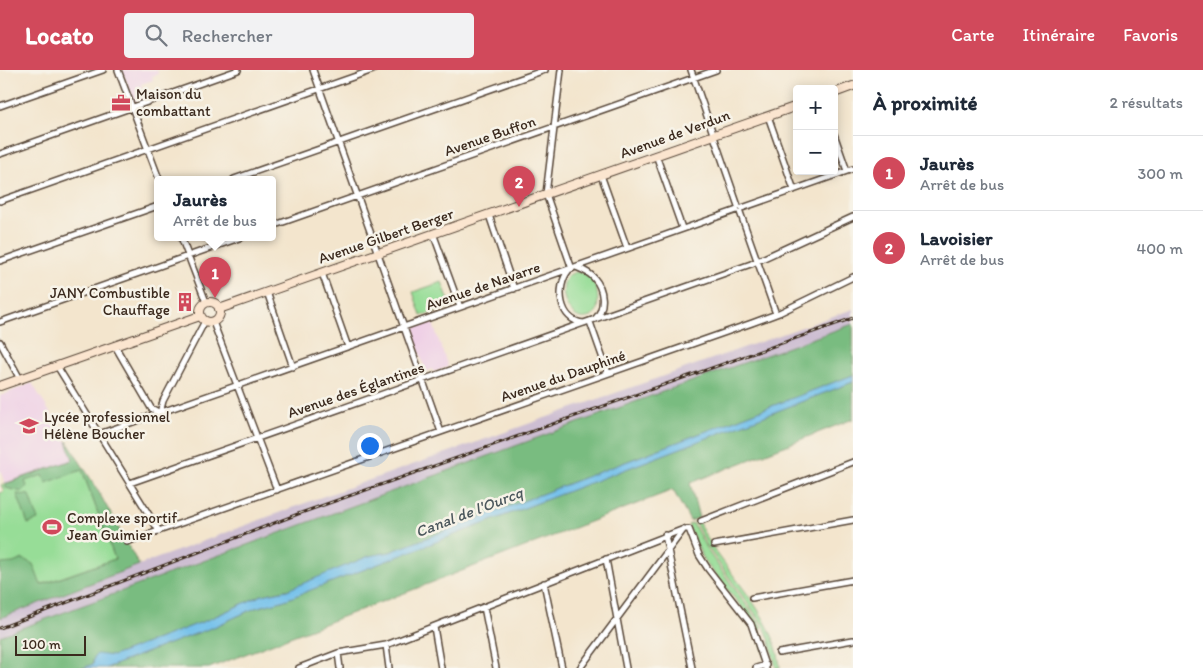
<!DOCTYPE html>
<html lang="fr">
<head>
<meta charset="utf-8">
<style>
  :root { --surface:#fff; --page:#f2f2f3; --text:#1f2937; --muted:#747a83; --line:#e0e1e3; --accent:#d1495b }
  body { margin:0; font-family:Itim,sans-serif; background:var(--page); color:var(--text) }
  .controls { position:absolute; right:15px; top:15px; display:grid; overflow:hidden; border-radius:5px; box-shadow:0 2px 12px #0003 }
  .controls button { width:45px; height:45px; display:grid; place-items:center; padding:0; border:0; border-bottom:1px solid var(--line); background:var(--surface); color:var(--text); font:25px sans-serif }
  .scale { position:absolute; left:15px; bottom:12px; width:71px; box-sizing:border-box; padding-left:5px; border:2px solid #3b2a1e; border-top:0; font-size:14px; line-height:18px; white-space:nowrap; color:#3b2a1e; -webkit-text-stroke:4px #f7f3e8; paint-order:stroke }
  .you { position:absolute; left:369px; top:375px; width:18px; height:18px; margin:-12px; border:4px solid #fff; border-radius:50%; background:#1a73e8; box-shadow:0 0 0 8px #1a73e833 }
  .badge { display:grid; place-items:center; width:32px; height:32px; border-radius:50%; background:var(--accent); color:#fff; font-size:16px; font-weight:700 }
  .pin { position:absolute; translate:-50% -41px; filter:drop-shadow(0 1px 2px #0008) }
  .pin::after { content:''; position:absolute; top:26px; width:18px; height:15px; background:inherit; clip-path:polygon(0 0,100% 0,50% 100%) }
  .popup { position:absolute; left:154px; top:106px; width:122px; height:65px; box-sizing:border-box; display:grid; place-content:center; border-radius:5px; background:var(--surface); filter:drop-shadow(0 1px 4px #0005); font-size:16px; white-space:nowrap; color:var(--muted) }
  .popup b { font-size:19px; color:var(--text) }
  .popup::after { content:''; position:absolute; left:50%; top:100%; margin-left:-10px; border:10px solid transparent; border-top-color:var(--surface) }
  .list { margin:0; padding:0; list-style:none }
  h2 { display:flex; justify-content:space-between; align-items:center; height:65px; margin:0; padding:0 20px; font-size:21px }
  h2 small { font-size:16px; font-weight:400; color:var(--muted) }
  .list li { display:grid; grid-template-columns:32px 1fr auto; gap:15px; align-items:center; box-sizing:border-box; height:75px; padding:0 20px; border-top:1px solid var(--line) }
  .list b { display:block; font-size:19px; white-space:nowrap }
  .list p { margin:0; font-size:16px; white-space:nowrap; color:var(--muted) }
  .list em { font-size:16px; font-style:normal; color:var(--muted) }
  .icon { flex:none; width:28px; height:28px; fill:none; stroke:currentColor; stroke-width:2; stroke-linecap:round; stroke-linejoin:round }
  .map { position:relative; flex:none; width:853px; height:598px; overflow:hidden }
  header { display:flex; align-items:center; gap:30px; box-sizing:border-box; height:70px; padding:0 25px; background:var(--accent); color:#fff }
  header strong { font-size:24px }
  nav { display:flex; gap:28px; margin-inline-start:auto; font-size:18px }
  .search { width:350px; height:45px; background:var(--page); display:flex; align-items:center; gap:12px; box-sizing:border-box; padding:0 18px; border-radius:5px; color:var(--muted); font-size:19px }
  main { display:flex }
  aside { flex:1; background:var(--surface) }
  .map>svg:first-child { display:block }
  .built { fill:#efd0e6 }
  .industrial { fill:#cdbed2 }
  .green { fill:#97dd97; stroke:#69845a }
  .forest { fill:#79bc80; stroke:#5a734f }
  .water { fill:#70bfeb; stroke:#567484 }
  .lines { fill:none; stroke-linecap:round; stroke-linejoin:round }
  .street-casing { stroke:#574638; stroke-width:8 }
  .secondary-casing { stroke:#574638; stroke-width:10 }
  .street { stroke:#fff; stroke-width:5 }
  .secondary { stroke:#fbe5cf; stroke-width:8 }
  .rail-casing { stroke:#3b2a1e; stroke-width:3 }
  .rail { stroke:#f7f3e8; stroke-width:1; stroke-dasharray:4; stroke-linecap:butt }
  .labels { text-anchor:middle; dominant-baseline:central; stroke-width:5; stroke-linejoin:round; paint-order:stroke }
  .poi-label { font-size:15px; fill:#3b2a1e; stroke:#f7f3e8; text-anchor:start }
  .street-label { font-size:15px; fill:#3b2a1e; stroke:#f7f3e8 }
  .water-label { font-size:16px; font-style:italic; fill:#4b575c; stroke:#f7f3e8 }
</style>
</head>
<body>
<header>
<strong>Locato</strong>
<div class="search"><svg class="icon" aria-label="search" viewBox="0 0 24 24"><circle cx="10" cy="10" r="6"/><path d="M15 15l6 6"/></svg>Rechercher</div>
<nav><a>Carte</a><a>Itinéraire</a><a>Favoris</a></nav>
</header>
<main>
<div class="map">
<svg width="853" height="598" viewBox="0 0 853 598">
  <rect width="100%" height="100%" fill="#f7f3e8"/>
  <filter id="ink" filterUnits="userSpaceOnUse"><feTurbulence type="fractalNoise" baseFrequency=".02" numOctaves="2"/><feDisplacementMap in="SourceGraphic" scale="10" xChannelSelector="R" yChannelSelector="G"/><feConvolveMatrix kernelMatrix="1 2 1 2 8 2 1 2 1" color-interpolation-filters="sRGB"/></filter>
  <filter id="wash" filterUnits="userSpaceOnUse"><feTurbulence type="fractalNoise" baseFrequency=".0096" numOctaves="4" result="noise"/><feDisplacementMap in="SourceGraphic" scale="20" xChannelSelector="R" yChannelSelector="G"/><feGaussianBlur stdDeviation="1.12" result="paint"/><feColorMatrix in="noise" values="0 0 0 0 0 0 0 0 0 0 0 0 0 0 0 0 0 1.4 0 .05"/><feComposite in="paint" operator="in"/></filter>
  <g filter="url(#wash)">
    <rect width="100%" height="100%" fill="#f3e5cd"/>
    <path class="built" d="M122,0H157L158,4L152,6L153,10L141,14L146,29L134,32Z
      M432,251L448,297L434,302L432,299L426,302L414,266L411,267L409,261L410,259Z
      M32,313L67,371L73,390L5,414L0,400V326Z"/>
    <path class="industrial" d="M853,239V254L651,326L0,566V548L139,495L316,429Z"/>
    <path class="green" d="M576,202C596,202 601,227 596,243C570,266 549,208 576,202Z
      M442,212L451,236L421,246L413,222Z
      M73,390L82,400L115,489L37,516L0,501V423L4,421L1,415Z
      M698,451C720,500 776,542 780,598H776L769,568L764,556L708,478L695,452Z
      M693,453L707,480L762,557L760,560L766,588L753,551L709,497L701,484L688,455Z"/>
    <path class="forest" d="M853,254V305L390,482L369,486L295,518L262,525L205,551L113,586L93,590V594L83,598H0V566L651,326Z
      M853,312V349L690,413L699,448L690,451L673,420L209,598H106L216,556L255,538L282,531Z
      M67,371L97,419L139,495L0,548V494L13,493L23,489L33,494L41,515L115,489L82,400L46,413L43,405L25,411L27,416L22,422L6,418L5,414L73,390Z
      M17,424L30,425L38,450L28,454Z"/>
    <path class="water" d="M853,305V312L282,531L255,538L216,556L106,598H83L93,594L94,587L97,584L113,586L205,551L262,525L287,520L369,486L390,482Z"/>
  </g>
  <g filter="url(#ink)">
    <g class="lines">
      <g class="street-casing">
        <path id="street" d="M118,0L159,109
          M313,0L441,362
          M561,0L546,124L572,199
          M691,0L738,136
          M0,36L103,0
          M768,46L794,120
          M834,64L847,101
          M0,84L238,0
          M656,85L682,158
          M601,105L627,178
          M234,109L545,0
          M0,131L373,0
          M742,138L853,99
          M740,142L776,244
          M489,145L514,219
          M272,156L716,0
          M433,163L460,237
          M181,167L206,232
          M0,191L158,136
          M576,197C583,200 589,202 594,208C604,219 606,238 595,249
          M569,200C555,217 559,251 584,253
          M322,203L348,277
          M267,222L293,297
          M0,252L242,167
          M213,252L277,420
          M590,252L608,303
          M0,272L20,309
          M115,276L151,338L160,343L163,331L205,251
          M57,296L159,461
          M99,364L737,140
          M130,413L751,194L853,147
          M701,451L853,392
          M684,459H689L699,485L708,499L751,554L766,598
          M665,465L692,598
          M127,472L752,253L779,243L853,207
          M714,475L853,450
          M606,489L626,598
          M544,513L562,598
          M752,528L853,510
          M484,537L496,598
          M434,557L441,598
          M386,575L389,598
          M338,583L340,598
          M779,583L853,570
          M299,598L338,583L386,575L684,459
          M580,598L684,459
          M756,598L766,595"/>
      </g>
      <g class="secondary-casing">
        <path id="secondary" d="M834,23L853,16
          M200 242a10 10 0 1 1 20 0a10 10 0 1 1-20 0Z
          M219,239L797,36
          M0,316L200,246"/>
      </g>
      <use href="#street" class="street"/>
      <use href="#secondary" class="secondary"/>
      <g class="rail-casing">
        <path id="rail" d="M0,558L298,444L853,248"/>
      </g>
      <use href="#rail" class="rail"/>
    </g>
  </g>
  <defs>
    <g id="office-bare" transform="scale(1.5)"><path d="M-6-3h4V-5.5h4V-3h4V5H-6ZM-1-4.5V-3h2v-1.5ZM-6 0V1H6V0Z" fill="#d1495b" stroke="#f7f3e8" stroke-width="2.5" paint-order="stroke"/></g>
    <g id="building-bare" transform="scale(1.5)"><path d="M-4-6H4V6H1V3H-1V6H-4ZM-2.5-4.3h1.7v1.8h-1.7ZM.8-4.3h1.7v1.8H.8ZM-2.5-1h1.7V.8h-1.7ZM.8-1h1.7V.8H.8Z" fill="#d1495b" stroke="#f7f3e8" stroke-width="2.5" paint-order="stroke"/></g>
    <g id="school-bare" transform="scale(1.5)"><path d="M0-5L7-2L0 1L-7-2ZM-4 1L0 2.5L4 1V4Q0 6-4 4Z" fill="#d1495b" stroke="#f7f3e8" stroke-width="2.5" paint-order="stroke"/></g>
    <g id="stadium-bare" transform="scale(1.5)"><path d="M0-5a6.5 5 0 1 0 0 10a6.5 5 0 1 0 0-10ZM-3.5-1.8h7v3.6h-7Z" fill="#d1495b" stroke="#f7f3e8" stroke-width="2.5" paint-order="stroke"/></g>
  </defs>
  <g fill-rule="evenodd">
    <use href="#office-bare" x="121" y="33"/>
    <use href="#building-bare" x="185" y="232"/>
    <use href="#school-bare" x="29" y="356"/>
    <use href="#stadium-bare" x="52" y="457"/>
  </g>
  <g class="labels">
    <g class="poi-label">
      <text x="136" y="24">Maison du<tspan x="136" dy="17">combattant</tspan></text>
      <text x="170" y="223" text-anchor="end">JANY Combustible<tspan x="170" dy="17">Chauffage</tspan></text>
      <text x="44" y="347">Lycée professionnel<tspan x="44" dy="17">Hélène Boucher</tspan></text>
      <text x="67" y="448">Complexe sportif<tspan x="67" dy="17">Jean Guimier</tspan></text>
    </g>
    <g class="street-label">
      <text transform="translate(675 64) rotate(-20)">Avenue de Verdun</text>
      <text transform="translate(490 66) rotate(-19)">Avenue Buffon</text>
      <text transform="translate(386 166) rotate(-19)">Avenue Gilbert Berger</text>
      <text transform="translate(483 216) rotate(-19)">Avenue de Navarre</text>
      <text transform="translate(563 306) rotate(-19)">Avenue du Dauphiné</text>
      <text transform="translate(356 320) rotate(-19)">Avenue des Églantines</text>
    </g>
    <g class="water-label">
      <text transform="translate(469 442) rotate(-21)">Canal de l'Ourcq</text>
    </g>
  </g>
</svg>
<div class="controls">
<button>+</button>
<button>−</button>
</div>
<div class="scale">100 m</div>
<div class="you"></div>
<div class="pin badge" style="left:215px;top:228px">1</div>
<div class="popup"><b>Jaurès</b>Arrêt de bus</div>
<div class="pin badge" style="left:519px;top:137px">2</div>
</div>
<aside>
<h2>À proximité<small>2 résultats</small></h2>
<ul class="list">
<li><span class="badge">1</span><div><b>Jaurès</b><p>Arrêt de bus</p></div><em>300 m</em></li>
<li><span class="badge">2</span><div><b>Lavoisier</b><p>Arrêt de bus</p></div><em>400 m</em></li>
</ul>
</aside>
</main>
</body>
</html>
